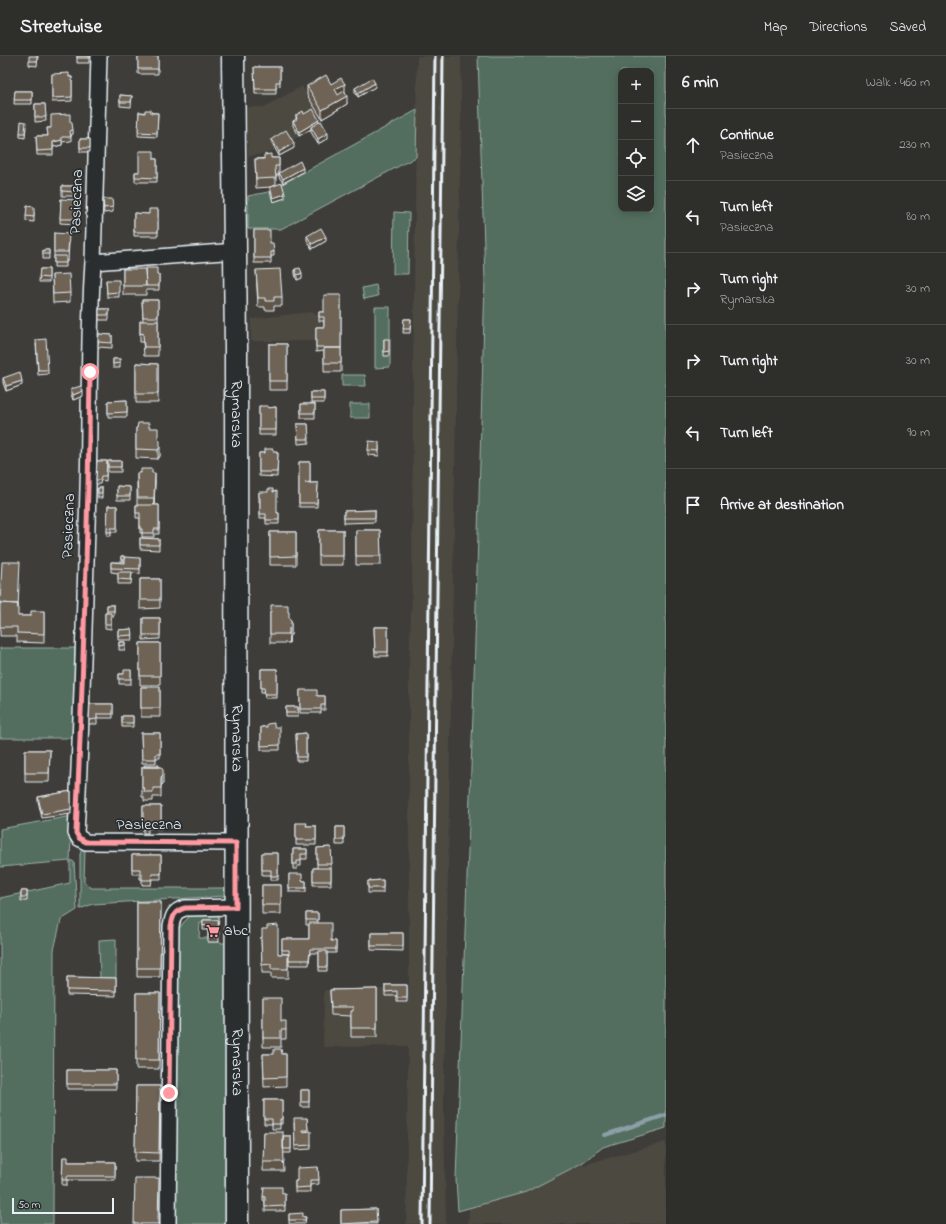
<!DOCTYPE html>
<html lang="en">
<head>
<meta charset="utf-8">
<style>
  :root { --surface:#2e2e2b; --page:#3a3a37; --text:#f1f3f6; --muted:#a7a8a9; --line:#494a47 }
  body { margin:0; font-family:"Indie Flower",sans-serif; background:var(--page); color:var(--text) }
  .controls { position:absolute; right:12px; top:12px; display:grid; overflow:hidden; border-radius:8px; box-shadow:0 2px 10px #0003 }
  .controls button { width:36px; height:36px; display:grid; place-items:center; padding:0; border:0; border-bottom:1px solid var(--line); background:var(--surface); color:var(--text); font:20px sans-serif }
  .scale { position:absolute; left:12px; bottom:10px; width:102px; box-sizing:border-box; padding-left:4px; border:2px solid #e8f1f8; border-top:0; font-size:11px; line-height:14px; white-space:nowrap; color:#e8f1f8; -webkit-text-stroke:3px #2a2d2e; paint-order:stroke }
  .stop { position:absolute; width:12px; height:12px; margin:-9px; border:3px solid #ff9aa2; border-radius:50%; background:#fff }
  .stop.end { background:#ff9aa2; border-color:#fff; box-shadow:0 1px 4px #0008 }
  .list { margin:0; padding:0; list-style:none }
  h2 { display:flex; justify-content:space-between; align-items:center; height:52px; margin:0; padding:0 16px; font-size:17px }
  h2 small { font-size:13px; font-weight:400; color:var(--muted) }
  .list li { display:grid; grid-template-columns:26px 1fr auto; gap:12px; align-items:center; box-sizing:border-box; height:72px; padding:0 16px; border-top:1px solid var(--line) }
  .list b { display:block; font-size:15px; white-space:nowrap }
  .list p { margin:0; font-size:13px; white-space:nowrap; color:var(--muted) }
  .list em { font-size:13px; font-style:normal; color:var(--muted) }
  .icon { flex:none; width:22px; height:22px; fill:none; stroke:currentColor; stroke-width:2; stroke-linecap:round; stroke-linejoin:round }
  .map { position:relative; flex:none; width:666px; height:1168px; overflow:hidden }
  header { display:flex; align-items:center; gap:24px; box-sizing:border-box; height:56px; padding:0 20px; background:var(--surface); border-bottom:1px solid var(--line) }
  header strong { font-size:19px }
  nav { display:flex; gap:22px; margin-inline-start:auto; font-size:14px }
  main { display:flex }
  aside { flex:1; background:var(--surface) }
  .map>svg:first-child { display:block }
  .built { fill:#4c4841 }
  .green { fill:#536e5e; stroke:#9eb0ab; fill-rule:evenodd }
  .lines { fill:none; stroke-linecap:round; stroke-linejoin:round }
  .stream { stroke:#8c9fa9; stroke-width:4 }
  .street-casing { stroke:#e8f1f8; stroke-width:18 }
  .primary-casing { stroke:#e8f1f8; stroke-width:25 }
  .street { stroke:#2a2d2e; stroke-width:15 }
  .primary { stroke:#2a2d2e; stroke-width:22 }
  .rail { stroke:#e8f1f8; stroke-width:3 }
  .wall { fill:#5f5548; stroke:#e8f1f8 }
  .shaded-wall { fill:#4d453b; stroke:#e8f1f8 }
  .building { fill:#6e6354; stroke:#e8f1f8 }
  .route { stroke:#ff9aa2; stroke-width:5 }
  .labels { text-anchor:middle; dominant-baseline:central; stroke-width:3.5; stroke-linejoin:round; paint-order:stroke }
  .street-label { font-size:16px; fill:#e8f1f8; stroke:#2a2d2e }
  .poi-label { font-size:16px; fill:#e8f1f8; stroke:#2a2d2e; text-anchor:start }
</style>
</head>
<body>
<header>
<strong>Streetwise</strong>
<nav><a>Map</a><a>Directions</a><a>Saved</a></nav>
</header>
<main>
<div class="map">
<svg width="666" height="1168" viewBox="0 0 666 1168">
  <rect width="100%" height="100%" fill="#3e3d39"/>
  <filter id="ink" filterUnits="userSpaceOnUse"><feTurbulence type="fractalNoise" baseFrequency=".025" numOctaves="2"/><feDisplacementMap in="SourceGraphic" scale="8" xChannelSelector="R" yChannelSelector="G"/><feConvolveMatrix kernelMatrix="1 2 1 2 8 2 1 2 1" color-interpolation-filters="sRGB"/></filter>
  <g filter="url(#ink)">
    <path class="built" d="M417,0H461V65L444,1049L446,1168H406L408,990L323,991L324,934L409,933V610L412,531L413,315Z
      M302,30L324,66L276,94L264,98L248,100L246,51H264Z
      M311,256L319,260V265H324V276L316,285H251V263Z
      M666,1086V1168H468L470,1140Z"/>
    <path class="green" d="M478,0H666V1072L603,1091L582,1107L526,1136L458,1155L456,1123L473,658L485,224ZM621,15H651V153H621Z
      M417,54L416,101L281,173H248V140L268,136Z
      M394,156L409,157L408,218H393Z
      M376,229L378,240L364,243L362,232Z
      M375,251H390V311L375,312Z
      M342,319H365L366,330H342Z
      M350,348H370V362H350Z
      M0,592H75L73,682H0Z
      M72,760L70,804L74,806L77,854L61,864L54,894L53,1168H0V842L70,827V805L0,811V773Z
      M82,793H85L84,826L91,832H224V840L93,848L80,853V798Z
      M191,859H218L219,866L200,867L199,882H208V886H221V887H230L229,1168H174L177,876L183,867Z
      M116,883V923H100L99,884Z"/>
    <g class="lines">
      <path class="stream" d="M605,1079L666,1059"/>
      <g class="street-casing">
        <path id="street" d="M99,0L93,206C88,282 90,357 88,433C85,548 82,662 76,777L79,782L86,786L236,787
          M93,206L236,195
          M168,1168L171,870C173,860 174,855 185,852L236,851"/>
      </g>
      <g class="primary-casing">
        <g id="primary">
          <path id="s1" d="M233,0L236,292L237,1168"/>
        </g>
      </g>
      <use href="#street" class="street"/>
      <use href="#primary" class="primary"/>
      <path class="rail" d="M422,1168L435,0
        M430,1168L443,0"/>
    </g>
    <path class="wall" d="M38,0L37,10L29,9V5Z
      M77,0H89V7H77Z
      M138,0H158V18H138Z
      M254,11H280V30L276,31V38H255Z
      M52,18L72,21V45L52,46Z
      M331,28L345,36L347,48L322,63L307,39V30Z
      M375,31L358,41L355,36V32Z
      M15,35H32V48H14Z
      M120,39L132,40L131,51L120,50Z
      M35,48H45L46,65L35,66Z
      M139,56L158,57L157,81L138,80Z
      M304,58L319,66L328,82L318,88L311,76V73L299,80L293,70V65L296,64V59Z
      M70,66L73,78L71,80V85L62,86V89L53,91V99H37L36,80H48L47,72H51Z
      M26,70L25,82L20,81V77Z
      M80,83H90V96H80Z
      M272,83L294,92L279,100L272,87Z
      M271,102H279V119H276V129L285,142L273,146L270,136V131H271L256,132L255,103Z
      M154,103H157V126H135V116H139Z
      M303,116L283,127L279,121V117Z
      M62,130H75V140H62Z
      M61,143L76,152H79V162H76V168L60,167Z
      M103,143L113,151V156L104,157Z
      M158,153V180H134V157L149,158Z
      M34,156V166L26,165V160Z
      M254,174L270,187L274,196V200H271V207H254Z
      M54,177L69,187L68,205H66V211H54Z
      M307,180L326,185L312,193L307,184Z
      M43,194H49V203H43Z
      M40,213H49V226H39Z
      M123,213L159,219V234H146V239H123Z
      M295,213L302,222L297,224L295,218Z
      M256,214L282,241V250H274V254H265V251H258Z
      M52,219L70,237V246L53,247Z
      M106,224L119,236V241H107Z
      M341,239V316H324V295L316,296V271H324V265H319V256H324Z
      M142,244H158V300H144L143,286H140V265H143Z
      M99,253H109V264H99Z
      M404,263H411L410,277H403Z
      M99,278L112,279V292L98,291Z
      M384,283L389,295V300H384Z
      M36,288L48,314V318L38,319Z
      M269,288H287V334H269Z
      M113,303H120V312H113Z
      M136,307L158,308V347H136Z
      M3,322L22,329L6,335L3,327Z
      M71,333L83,340L73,344L71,338Z
      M311,336H324V347H311Z
      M127,344V361H108V345Z
      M301,348H315V362H301Z
      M259,350L268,352L276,351V379H259Z
      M297,368H308L309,387L298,388Z
      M136,372H149L158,383L160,400L158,403L136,402Z
      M379,390V400L368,399V394Z
      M273,395L276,397H278L277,421L259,420V397H265Z
      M97,405H107L106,425L101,424L100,428H96Z
      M108,405H121V416H108Z
      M299,406H310V427H318L317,451H299Z
      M137,417H152L155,426L154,449H159V478H154V481H142V477H140V462H136V449H137Z
      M117,430L130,431V444H117Z
      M98,432H102V442H98Z
      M259,436L277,457H279V468H266V462H260V446H259Z
      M108,450H117V476H111V480H107Z
      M375,454V466L344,467V455Z
      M319,474H343V509H319Z
      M356,474H380L381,509H356Z
      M270,476H296V509H270Z
      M140,482L159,483V494L140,493Z
      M121,500H124V507L140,502V518L132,517L131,528H118V517L111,516V506H121Z
      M140,523H160V552L140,553Z
      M107,549H114V560H111V573L105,572V557H107Z
      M44,555V587L17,586V580H0V557L18,560H31Z
      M270,556H288L289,563L291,564V579L289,581V587H270Z
      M143,562H160V583L143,584Z
      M374,571H388V600H375Z
      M132,573L133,584H118V574Z
      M119,586H125V594H119Z
      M140,587H160V629H140Z
      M261,613H277V642H265L264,636H261Z
      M131,614V628H119V618H124Z
      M141,631H160V661H141Z
      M300,634L317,640H325V654H321V657H300Z
      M90,648H113V662H97V668H89Z
      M286,651H298V661H286Z
      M122,660H133V671H122Z
      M261,671H274L280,689V694H261Z
      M141,677H160V702H156V707H142Z
      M306,677V705H297L296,678Z
      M25,694H50L49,726H25Z
      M142,711H159L163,728L161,730V741H153V745H144V741H142Z
      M71,735V758L42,762L38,745V741Z
      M143,750H161V773L148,772V777H143Z
      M296,767L306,770H316V789H296Z
      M336,771H344V789H336Z
      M331,791V829H313V812H317V792Z
      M293,793H307V803H301V810H297V813H293Z
      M262,797H278V824H271V819H262Z
      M132,799H161V823H152L151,829H142V823H140V818H132Z
      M289,818L302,825H306V836H289Z
      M383,824V837H368V825Z
      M262,829H281V858H262Z
      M21,835H27V845H21Z
      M137,846H161L160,921H137Z
      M306,857H318V867L331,885H336V897H327V915H319V897H310L309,909H289V898H282V883H309V869H306Z
      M203,864H218L219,886H208V874H203Z
      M371,877H403V895L371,894Z
      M261,881L278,898H288V922H271V917H262Z
      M67,921L116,922V940L67,939Z
      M385,929H407V946H397V940H385Z
      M377,933V981H351V960L331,959L330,934Z
      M136,937H160L159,1013H136Z
      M263,942L281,965L286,974V983H281V991H263Z
      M263,998H286V1030L264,1031Z
      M67,1014H116V1033H67Z
      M136,1030H160L159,1105H135Z
      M301,1034H309V1051H301Z
      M264,1044H282V1068H280V1073H272V1068H264Z
      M307,1062L308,1075L311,1089V1093L295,1094L294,1067Z
      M264,1076L283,1080H291V1097H283L284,1115H263Z
      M63,1101L68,1106H115V1124H67V1129H62Z
      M318,1111L319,1128L310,1129V1136H295V1125H297Z
      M282,1137H285V1155H265V1146L263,1144V1140Z
      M376,1153L377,1168H341V1154Z
      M289,1158L303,1161H306L305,1168H289Z"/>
    <path class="shaded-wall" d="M375,27V31L358,41V37Z
      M345,28V37L335,42V33Z
      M347,40V48L322,63V54Z
      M319,64V68L311,71V73L299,80V76Z
      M73,74V78L70,80V75Z
      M328,77V82L318,88V83Z
      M62,84V89L53,91V86Z
      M294,87V92L279,100V96Z
      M303,112V116L283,127V123Z
      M285,138V142L273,146V142Z
      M326,181V185L312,193V188Z
      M302,217V222L297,224V219Z
      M22,325V329L6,335V330Z
      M83,335V340L73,344V339Z
      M160,391V400L158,403V394Z
      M155,417V426L154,451V442Z
      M291,570V579L289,581V587V572Z
      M163,719V728L161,730V721Z"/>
    <path class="building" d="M29,0H37V5H29Z
      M77,0H89V2H77Z
      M138,0H158V13H138Z
      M254,11H280V26H276V33H255Z
      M69,17V21H72V41L52,42V18Z
      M326,19L331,28L341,22L345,28L335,33L338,39L344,35L347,40L322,54L307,30Z
      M372,22L375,27L358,37L355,32Z
      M15,35H32V44H14Z
      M120,39L132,40L131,46H120Z
      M35,48H45L46,61H35Z
      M313,53L319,64L299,76L293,65L297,63L296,59L303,55L304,58Z
      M145,54H151V57H158L157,77L138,76L139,56L145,57Z
      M70,58V66L72,67L73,74L70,75L71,81H62V84L53,86V94L37,95L36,80H48L47,72H51V59Z
      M21,65L26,66L25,77H20Z
      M321,65L328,77L318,83L311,71Z
      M286,74L294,87L279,96L272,83Z
      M80,83H90V92H80Z
      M139,95H154V103H157V122L135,121V116H139Z
      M271,98V102H279V110H275L276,122L256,123L255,103H264V99Z
      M300,105L303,112L283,123L279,117Z
      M282,127L285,138L273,142L270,131Z
      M62,130H75V136L62,135Z
      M61,143L77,144L76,152H79V157H76V163H60Z
      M103,143H112L113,151L104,152Z
      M27,150L34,151V161L26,160Z
      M149,153H158V176H134V157L149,158Z
      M321,172L326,181L312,188L307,180Z
      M254,174H270V187H273L274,196H271V202H254Z
      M54,177L69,178L68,196H54Z
      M43,194H49V198H43Z
      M54,200H66V207H54Z
      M145,212H157V219H159V230H146Z
      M300,212L302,217L297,219L295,213Z
      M40,213H49V222L39,221Z
      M123,213H145L146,230H123Z
      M280,213L282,241H274V245H265V242H258L256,214Z
      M69,218L70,237L53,238L52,219Z
      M106,224H119V236L107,237Z
      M324,239H341V292H324V291H316V271H324V261H319V256H324Z
      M142,244H158V261H143Z
      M99,253H109V259H99Z
      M404,263H411L410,273H403Z
      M140,265H158V291H144L143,277L140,278Z
      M99,278L112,279V287L98,286Z
      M46,283L48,314H38L36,284Z
      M384,283H389V295L384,296Z
      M269,288H287V325H269Z
      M324,292H341V307H324Z
      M113,303H120V307L113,308Z
      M136,307L158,308V338H136Z
      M20,316L22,325L6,330L3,322Z
      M81,330L83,335L73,339L71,333Z
      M311,336H324V343H311Z
      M127,344V356L108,357V345Z
      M301,348H315V357H301Z
      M259,350H268V352L276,351V374H259Z
      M138,367H149V372H158V383L160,385V391L158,394L136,393V372H137Z
      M297,368H308L309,383H298Z
      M369,385L379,386V395L368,394Z
      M265,393H273V395H276V397H278L277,416H259V397H265Z
      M97,405H107L106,420H101L100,424H96Z
      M108,405H121V411H108Z
      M299,406H310V426L305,427H318L317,447H299Z
      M141,413H152V417H155L154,442H138L137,417H141Z
      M117,430L130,431V440H117Z
      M98,432H102V437H98Z
      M268,433H273V436L277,435V457H279V464H266V458H260V442L259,441V436H268Z
      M136,449H159V473H154V477H142V473H140V457H136Z
      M108,450H117V472H111V476H107Z
      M375,454V462H344V455Z
      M319,474H343V500H319Z
      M356,474H380L381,500H356Z
      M270,476H296V500L270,501Z
      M140,482L159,483V489H140Z
      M121,500H124V504H121Z
      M125,501L140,502V513L111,512V506L125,507Z
      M2,506H20L18,552V548L0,547Z
      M118,516H132L131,524L118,523Z
      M140,523H160V544H140Z
      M0,547L18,548V560H31V555H44V578L17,577V571H0Z
      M107,549H114V555H107Z
      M271,549H288V556H289V562L291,564V570L289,572V578H270V556H271Z
      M105,557H111V568H105Z
      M143,562H160V579H143Z
      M374,571H388V596H375Z
      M132,573L133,579L118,580V574Z
      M119,586H125V589L119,590Z
      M140,587H160V620H140Z
      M261,613H277V638H265L264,632H261Z
      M124,614H131V623H119V618H124Z
      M141,631H160V652H141Z
      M300,634H317V640H325V649H321V653H300Z
      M90,648H113V658H97V663L89,664Z
      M286,651H298V657H286Z
      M122,660H133V667H122Z
      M274,667V671H280V689L261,690V671H267V668Z
      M141,677H160V698H156V703H142Z
      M306,677V701H297L296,678Z
      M25,694H50L49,717H25Z
      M144,709H159V711H144Z
      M142,711H161L163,714V719L161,721V732H153V736H144L145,732H142Z
      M71,735V753L42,758L38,741Z
      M143,750H161V768H148V773H143Z
      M296,767H307L306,770H316V784H296Z
      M336,771H344V784H336Z
      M331,791L332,808H317V792Z
      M293,793H307V798H301V805H297V808H293Z
      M262,797H278V820H271V814H262Z
      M132,799H161V818H152L151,824H142V818H140V813H132Z
      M313,812H331V825H313Z
      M289,818H302V825H306V832H289Z
      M383,824V832H368V825Z
      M262,829H281V849H262Z
      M21,835H27V841H21Z
      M137,846H161L160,912H137Z
      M306,857H318V864H306Z
      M203,864H218L219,881H208V869L203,870Z
      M309,867H331V885H336V893H310L309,904H289V894H282V883H309Z
      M278,869V898H288V913H271V908L262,909L261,881L262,882V873H267V870Z
      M371,877H403V890H371Z
      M319,895H327V911H319Z
      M67,921L116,922V935L67,934Z
      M385,929H407V942H397V935L385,936Z
      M377,933V972H351V955H353V951H331L330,934Z
      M136,937H160L159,1004H136Z
      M263,942H281V965H286V974H281V982H263Z
      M274,993H281L282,998H286V1021L264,1022L263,998H274Z
      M67,1014H116V1028H67Z
      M136,1030H160L159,1097L135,1096Z
      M301,1034H309V1046H301Z
      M264,1044H282V1063H280V1068H272V1063H264Z
      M294,1062H307L308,1074H302V1076L311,1075V1089L295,1090Z
      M264,1076H283L284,1106H263Z
      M283,1080H291V1093H283Z
      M63,1101H68V1106H115V1120H67V1124H62Z
      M318,1111L319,1124H310V1131L295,1132V1125H297V1112Z
      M135,1122H159L158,1168H134Z
      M264,1131H282V1137H285V1150L265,1151V1141L263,1140Z
      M376,1153L377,1166L341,1168V1154Z
      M303,1157V1161H306L305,1164H289V1158Z"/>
  </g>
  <g class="lines" filter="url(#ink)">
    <path class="route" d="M90,316C88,470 83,623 76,777L79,782L86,786L236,787V851L185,852C174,855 173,860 171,870L169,1037"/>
  </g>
  <defs>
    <g id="supermarket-bare" transform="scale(1.08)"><path d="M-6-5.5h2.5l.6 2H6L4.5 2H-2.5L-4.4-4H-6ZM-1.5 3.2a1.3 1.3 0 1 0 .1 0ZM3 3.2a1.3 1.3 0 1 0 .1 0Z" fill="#ff9aa2" stroke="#2a2d2e" stroke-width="2.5" paint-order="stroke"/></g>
  </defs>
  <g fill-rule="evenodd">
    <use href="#supermarket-bare" x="213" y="875"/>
  </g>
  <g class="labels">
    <g class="street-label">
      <text transform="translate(77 146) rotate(-88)">Pasieczna</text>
      <text stroke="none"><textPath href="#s1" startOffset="358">Rymarska</textPath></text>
      <text transform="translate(69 470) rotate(-88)">Pasieczna</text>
      <text stroke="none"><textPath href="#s1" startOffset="682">Rymarska</textPath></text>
      <text x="149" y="769">Pasieczna</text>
      <text stroke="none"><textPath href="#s1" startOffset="1006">Rymarska</textPath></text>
    </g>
    <g class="poi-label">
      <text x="224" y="875">abc</text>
    </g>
  </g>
</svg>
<div class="controls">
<button>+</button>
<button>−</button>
<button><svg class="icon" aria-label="locate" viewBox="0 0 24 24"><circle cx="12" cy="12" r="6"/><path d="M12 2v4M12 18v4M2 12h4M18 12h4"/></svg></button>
<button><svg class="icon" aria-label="layers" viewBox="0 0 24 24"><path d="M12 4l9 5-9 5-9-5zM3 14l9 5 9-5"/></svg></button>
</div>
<div class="scale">50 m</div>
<div class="stop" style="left:90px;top:316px"></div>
<div class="stop end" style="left:169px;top:1037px"></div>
</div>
<aside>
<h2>6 min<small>Walk · 460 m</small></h2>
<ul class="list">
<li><svg class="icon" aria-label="ahead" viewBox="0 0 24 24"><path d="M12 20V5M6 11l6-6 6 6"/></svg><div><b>Continue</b><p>Pasieczna</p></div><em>230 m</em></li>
<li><svg class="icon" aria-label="left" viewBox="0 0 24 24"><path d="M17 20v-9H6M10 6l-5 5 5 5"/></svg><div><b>Turn left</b><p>Pasieczna</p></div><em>80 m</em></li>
<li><svg class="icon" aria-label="right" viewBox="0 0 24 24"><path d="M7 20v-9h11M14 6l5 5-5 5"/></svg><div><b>Turn right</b><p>Rymarska</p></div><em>30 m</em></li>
<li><svg class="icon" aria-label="right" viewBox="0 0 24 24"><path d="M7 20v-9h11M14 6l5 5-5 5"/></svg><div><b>Turn right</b></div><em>30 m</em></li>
<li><svg class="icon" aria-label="left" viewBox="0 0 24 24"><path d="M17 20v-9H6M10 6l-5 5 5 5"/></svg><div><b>Turn left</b></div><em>90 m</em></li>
<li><svg class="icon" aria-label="arrive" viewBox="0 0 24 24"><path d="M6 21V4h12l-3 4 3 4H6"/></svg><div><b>Arrive at destination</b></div></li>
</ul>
</aside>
</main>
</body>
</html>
